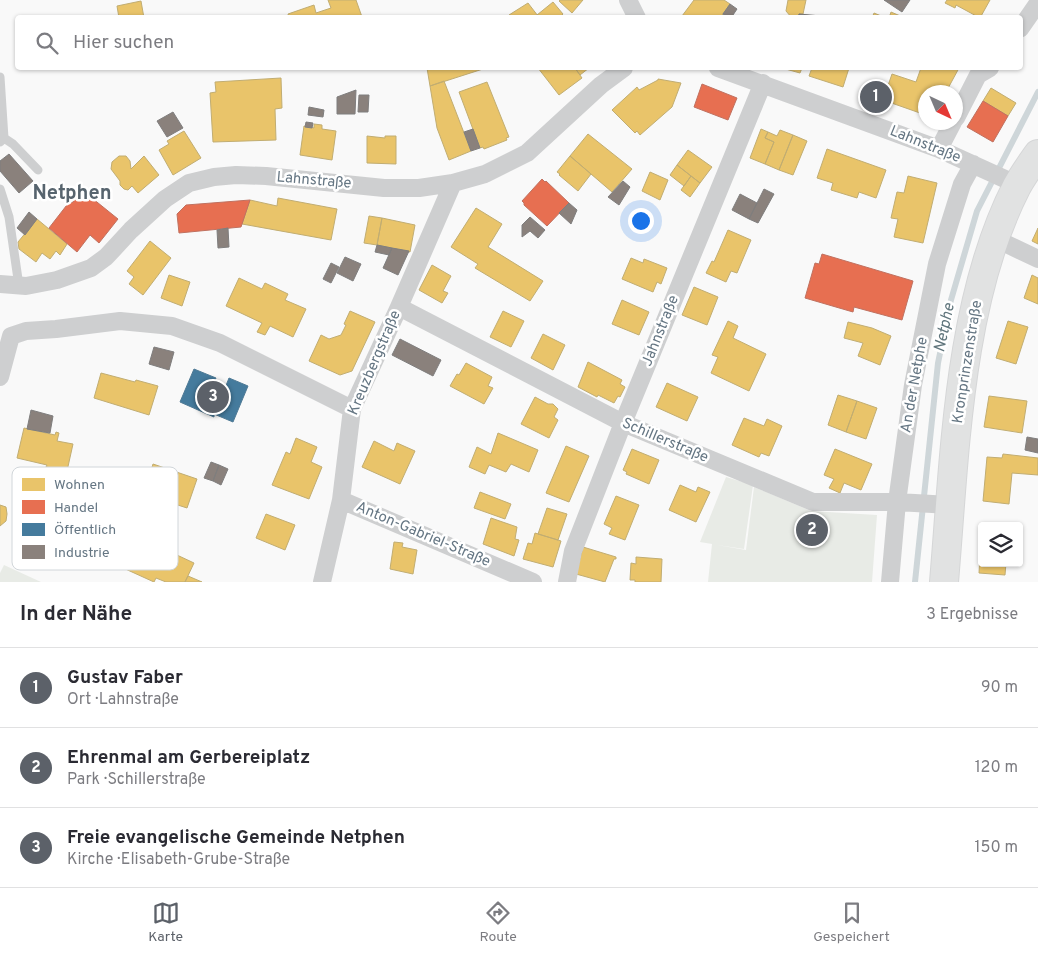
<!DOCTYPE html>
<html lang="de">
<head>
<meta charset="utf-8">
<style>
  :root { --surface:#fff; --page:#f2f2f3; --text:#2b2b33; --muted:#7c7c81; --line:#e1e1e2; --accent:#5c6169 }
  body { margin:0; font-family:Overpass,sans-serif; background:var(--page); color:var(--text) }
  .controls { position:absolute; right:15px; bottom:15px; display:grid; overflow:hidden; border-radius:5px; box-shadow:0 1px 4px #0004 }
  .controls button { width:45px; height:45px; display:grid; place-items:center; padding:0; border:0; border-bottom:1px solid var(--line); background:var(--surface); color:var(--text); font:25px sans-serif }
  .compass { position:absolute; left:918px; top:85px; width:45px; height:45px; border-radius:50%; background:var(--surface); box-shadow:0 1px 4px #0004; rotate:136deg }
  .you { position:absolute; left:640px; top:220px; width:18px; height:18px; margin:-12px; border:4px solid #fff; border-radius:50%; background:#1a73e8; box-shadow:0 0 0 8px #1a73e833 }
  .badge { display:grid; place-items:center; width:32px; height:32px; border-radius:50%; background:var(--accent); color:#fff; font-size:16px; font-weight:700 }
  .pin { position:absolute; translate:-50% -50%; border:2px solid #fff; box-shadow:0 1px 5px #0006 }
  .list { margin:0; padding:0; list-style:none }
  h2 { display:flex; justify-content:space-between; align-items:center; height:65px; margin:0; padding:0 20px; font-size:21px }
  h2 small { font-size:16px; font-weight:400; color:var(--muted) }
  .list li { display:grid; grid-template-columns:32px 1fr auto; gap:15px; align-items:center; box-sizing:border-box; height:80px; padding:0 20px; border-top:1px solid var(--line) }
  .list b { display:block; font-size:19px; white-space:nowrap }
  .list p { margin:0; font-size:16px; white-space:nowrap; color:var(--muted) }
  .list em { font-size:16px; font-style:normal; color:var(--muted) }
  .icon { flex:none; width:28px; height:28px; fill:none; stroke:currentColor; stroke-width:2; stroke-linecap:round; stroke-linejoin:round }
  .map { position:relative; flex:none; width:1038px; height:582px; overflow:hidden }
  .search { position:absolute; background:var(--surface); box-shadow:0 1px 4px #0004; left:15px; right:15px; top:15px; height:55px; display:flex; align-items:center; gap:12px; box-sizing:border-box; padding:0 18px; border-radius:5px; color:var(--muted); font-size:19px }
  .sheet { height:305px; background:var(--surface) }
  nav { display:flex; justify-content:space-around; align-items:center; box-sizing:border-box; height:70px; border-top:1px solid var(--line); background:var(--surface); font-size:14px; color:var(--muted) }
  nav a { display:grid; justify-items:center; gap:2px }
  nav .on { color:var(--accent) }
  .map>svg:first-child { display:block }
  .green { fill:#e8ebe6 }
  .homes { fill:#e9c46a; stroke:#c1ad72 }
  .shops { fill:#e76f51; stroke:#c07160 }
  .public { fill:#457b9d; stroke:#4f7a95 }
  .industry { fill:#8a817c; stroke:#7f7e7e }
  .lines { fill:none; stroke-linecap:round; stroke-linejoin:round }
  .stream { stroke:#ced6d9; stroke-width:6 }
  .primary-casing { stroke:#d5d6d7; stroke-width:30 }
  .lane { stroke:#cecfd0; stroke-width:9 }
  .street { stroke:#cecfd0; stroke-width:18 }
  .primary { stroke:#e1e2e2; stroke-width:28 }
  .labels { text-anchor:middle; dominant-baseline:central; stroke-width:5; stroke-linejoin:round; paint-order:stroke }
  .street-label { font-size:15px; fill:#657683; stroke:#fff }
  .water-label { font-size:16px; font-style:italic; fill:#60757c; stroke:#fff }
  .district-label { font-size:20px; font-weight:bold; fill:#57646e; stroke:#fff }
  .key { fill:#fff; stroke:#d1d6da; stroke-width:1 }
  .key-label { font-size:14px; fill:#657683 }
</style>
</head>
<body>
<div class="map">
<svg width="1038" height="582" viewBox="0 0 1038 582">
  <rect width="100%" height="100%" fill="#f9f9f9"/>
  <path class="green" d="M726,477L753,485L744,549L717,545L746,550L754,487L811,511L877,515L872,582H708L712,544L700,542Z
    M4,565L41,582H0V573Z"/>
  <path class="homes" d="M328,0H356L362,17L289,18L288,14L314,5L316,13L331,8Z
    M560,0H583L572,13L559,1Z
    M694,0H724L730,4L720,18H684L682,16Z
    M788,0H806L803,14H799L798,18H792L786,11Z
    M947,0H990L980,18L956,5L955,8L945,3Z
    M141,1L144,18H119L117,6Z
    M553,2L563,14L559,18H539L537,15Z
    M528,3L538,16L536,18H511L509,15Z
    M891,12L905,18H889Z
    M874,13L886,18H872Z
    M427,68H486L430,86Z
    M538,68H575L582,78L559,95Z
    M575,68H589L580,75Z
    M782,68H802L800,73Z
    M812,68H849L843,87L809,76Z
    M921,68H959L946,92H926V112L920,113L883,100L892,74L916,82Z
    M281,78L282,108L275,109L276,140L213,142L210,93L216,92L215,82Z
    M658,79L681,83L672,107L640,135L637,131L635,133L612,110L637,87L639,90L658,80Z
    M444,81L471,151L449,160L437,128L430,86Z
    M487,82L509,137L506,138L507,140L484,149L483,147L480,148L459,92Z
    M991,88L1016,103L1008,116L983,101Z
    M314,124L322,125V129L336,131L332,160L300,155L304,126L314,128Z
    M761,129L768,132L765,138L774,142L765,164L750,158Z
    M780,130L793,135L779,170L765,164L774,142L765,138L768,132L777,136Z
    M184,131L201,158L173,175L159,150L169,144L167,141Z
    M588,134L632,169L612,192L570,156Z
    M793,135L807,141L793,175L779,170Z
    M367,136L385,138V136H396V164L367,163Z
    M827,149L886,170L876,198L859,192L857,198L831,190L833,183L817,178Z
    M688,150L712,167L700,183L677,165Z
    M119,156H126L130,161L131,169L144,156L159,175L138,193L132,186L128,190L124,189L120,185V181L111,169L112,162Z
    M570,156L591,174L578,191L559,175L560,174L557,172Z
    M677,165L691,176L684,186L670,175Z
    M650,172L668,180L660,200L642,191Z
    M691,176L700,183L690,197L681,190Z
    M908,176L937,183L923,243L894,237L898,219L891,218L897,192L904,193Z
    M278,198L337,209L331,240L242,224L250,200L277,206Z
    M476,208L502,224L488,247L543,281L530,301L475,268L478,264L451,247Z
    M369,216L382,218L377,245L364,243Z
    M382,218L415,225L410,252L377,245Z
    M37,219L67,244L60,255L56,251L50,259L42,253L36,262L19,249L18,242Z
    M1038,228V244L1032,241Z
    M728,230L751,240L737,273L731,271L726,282L706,273L712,261L714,262Z
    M150,241L171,258L143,295L129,284L134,277L127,271Z
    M631,258L643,263L644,259L667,268L661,284L657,282L653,292L622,279Z
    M432,265L451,276L443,291L448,293L442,303L419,290Z
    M169,275L190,282L182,306L161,298Z
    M1032,275L1038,278V304L1024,298Z
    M239,278L262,289L265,283L288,294L285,300L306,309L293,337L270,326L265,335L257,332L262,323L226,306Z
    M694,287L718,297L707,325L682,315Z
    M622,300L649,312L639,335L612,324Z
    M350,311L375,322L352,371L340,375L309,361L321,335L329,339L341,335L346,325L344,324Z
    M503,311L524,321L511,347L490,337Z
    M728,321L738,326L733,338L766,354L749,391L711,373L718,357L712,355Z
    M1008,321L1028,327L1016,364L996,358Z
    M848,322L872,328L891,336L880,365L858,356L863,343L844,338Z
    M543,334L565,345L553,370L531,358Z
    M588,362L622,380L620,384L625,387L620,397L618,396L614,403L598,395L597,397L578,387Z
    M466,363L492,377L488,386L493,388L484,404L450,386L457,374L459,375Z
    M101,373L135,382L136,380L158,386L149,415L94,398Z
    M667,383L698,397L687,421L656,407Z
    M838,395L857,401L846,432L828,425Z
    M989,396L1027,401L1022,433L984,427Z
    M535,397L548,404H553L558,409L554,417L558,420L549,438L521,424Z
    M857,401L877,408L866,439L846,432Z
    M744,418L764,426L767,419L782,426L769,456L761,453L759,457L732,445Z
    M24,428L55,435L56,432L59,433L57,441L73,444L67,471L46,467L47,465L17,458Z
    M498,433L538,450L529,472L511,464L506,472L489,465L485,474L469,467L477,447L491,454Z
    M296,438L317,447L311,462L322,467L309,499L272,485L286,452L290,454Z
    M374,441L394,451L397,443L415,451L400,484L362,467Z
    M566,446L589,456L569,502L546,493Z
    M632,449L659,460L649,484L626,474L627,472L623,470Z
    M835,449L872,464L861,490L844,483L840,493L829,488L834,479L824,475Z
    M1003,454L1038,458V475L1012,473L1009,504L983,501L987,457L1002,458Z
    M153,464L197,479L187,508L144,494Z
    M680,485L696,492L698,487L710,492L696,522L669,510Z
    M480,492L511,504L505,519L474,508Z
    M616,496L639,505L625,540L609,534L612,528L604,524Z
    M0,505L6,507L7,514L6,521L0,526Z
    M547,508L567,514L558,540L538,534Z
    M266,514L295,525L285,550L256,538Z
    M491,518L517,527L515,539L519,540L514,556L483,544Z
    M535,533L561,541L553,567L523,559L528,543L532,544Z
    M981,538L982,563H1006L1005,575L979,573Z
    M147,541L194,563L185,582H166L156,578L154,582L110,562L113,548L140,557Z
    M394,542L403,543L402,547L417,550L413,574L390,569Z
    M583,547L616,557V559H614L605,582L576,574Z
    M636,557L662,559L661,582H635V580H630L631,563L636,564Z
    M188,576L202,582H185Z"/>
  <path class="shops" d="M702,84L737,98L728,120L694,107Z
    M983,101L1008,116L993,142L967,127Z
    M542,179L545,182L546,181L569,203L547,226L524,205V203L522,201Z
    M82,190L118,219L99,243L90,235L77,252L49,228L70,201L72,203Z
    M250,200L241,227L179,233L177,214L186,205Z
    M822,254L913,281L902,320L854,307L853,312L805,298L815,263L819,264Z"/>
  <path class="public" d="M194,369L216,378L214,382L217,385L216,390L223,393L229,378L248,386L233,422L214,414V417L180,402Z"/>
  <path class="industry" d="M884,0H910L902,12Z
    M730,4L737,9L731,18H729L723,14Z
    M799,14L821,16V18H798Z
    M356,90L355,114H337V97Z
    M359,95H369L368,112H358Z
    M309,107L324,110L323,117L308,115Z
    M173,112L183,128L167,137L157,121Z
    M306,122L313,123L312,128L305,127Z
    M473,129L480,148L471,151L464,132Z
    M9,154L33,181L19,193L0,171V161Z
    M623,181L630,187L619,205L608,197Z
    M764,189L774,194L758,223L749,219Z
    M740,194L757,203L749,219L732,210Z
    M569,203L577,210L571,224L559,213Z
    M29,212L37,219L25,235L17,228Z
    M530,217L545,230L538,238L530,231L522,237V225Z
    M228,228L229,247L218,248L217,230Z
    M377,245L392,248L389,255L375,252Z
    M392,248L409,251L398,275L383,268Z
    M345,257L361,264L353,281L337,273Z
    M331,263L339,267L331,283L323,279Z
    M400,339L441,360L433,376L392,355Z
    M154,347L174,352L169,370L149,364Z
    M31,410L53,416L50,433L27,429Z
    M1027,437L1038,439V453L1025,450Z
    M211,462L219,465L213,481L204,478Z
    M219,465L228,469L221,485L213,481Z"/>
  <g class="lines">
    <path class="stream" d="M915,582L938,363L951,300L977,211L1038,92"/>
    <g class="primary-casing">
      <path id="primary" d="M944,582C955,454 958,301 1017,186C1023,175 1031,164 1038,154"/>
    </g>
    <path class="lane" d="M0,77L4,138L0,142
      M4,138L13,144L38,170
      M0,189L9,217L19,286"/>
    <path class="street" d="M628,0L637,18
      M1020,29L1038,3
      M718,68L939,149L1018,185
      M956,118L978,75L990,68
      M939,149L953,122
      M994,238L1038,259
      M0,284L26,286L57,280L91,268L106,257L131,230L165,199L189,183L214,177L236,175L266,176L384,188H419L453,183L485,174L527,153L601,85L624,68
      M399,307L623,423L813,502H897L950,505
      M0,377L11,336L26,331L56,329L120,321L172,326L220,343L352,409
      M341,500L533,582
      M322,582L341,500L352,409L399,307L453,183
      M567,582L573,551L623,423L763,83
      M890,582L897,502L913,385L937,264L962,184L973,164"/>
    <use href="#primary" class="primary"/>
  </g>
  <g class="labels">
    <g class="street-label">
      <text transform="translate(925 145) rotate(22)">Lahnstraße</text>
      <text transform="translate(314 181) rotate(5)">Lahnstraße</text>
      <text transform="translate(661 331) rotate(-68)">Jahnstraße</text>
      <text transform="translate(968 362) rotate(-81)">Kronprinzenstraße</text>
      <text transform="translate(375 363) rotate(-67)">Kreuzbergstraße</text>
      <text transform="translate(915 385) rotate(-80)">An der Netphe</text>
      <text transform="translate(665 441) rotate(23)">Schillerstraße</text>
      <text transform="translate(423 535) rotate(23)">Anton-Gabriel-Straße</text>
    </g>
    <g class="water-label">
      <text transform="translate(945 328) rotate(-78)">Netphe</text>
    </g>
    <g class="district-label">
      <text x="72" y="194">Netphen</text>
    </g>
  </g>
  <rect x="12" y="467" width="166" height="103" rx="8" class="key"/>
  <rect x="22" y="478" width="23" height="13" fill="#e9c46a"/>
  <rect x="22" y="500" width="23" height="14" fill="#e76f51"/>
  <rect x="22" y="523" width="23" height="13" fill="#457b9d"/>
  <rect x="22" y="545" width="23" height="14" fill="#8a817c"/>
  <g class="key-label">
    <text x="54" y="489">Wohnen</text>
    <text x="54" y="512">Handel</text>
    <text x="54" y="534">Öffentlich</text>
    <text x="54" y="557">Industrie</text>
  </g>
</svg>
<div class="controls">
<button><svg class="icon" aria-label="layers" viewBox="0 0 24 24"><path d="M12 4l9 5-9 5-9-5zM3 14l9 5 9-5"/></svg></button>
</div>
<svg class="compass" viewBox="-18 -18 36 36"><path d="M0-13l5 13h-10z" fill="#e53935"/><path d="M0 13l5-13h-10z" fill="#7c7c81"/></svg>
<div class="you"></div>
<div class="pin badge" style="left:876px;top:97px">1</div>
<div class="pin badge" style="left:812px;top:530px">2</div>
<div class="pin badge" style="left:213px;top:397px">3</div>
<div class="search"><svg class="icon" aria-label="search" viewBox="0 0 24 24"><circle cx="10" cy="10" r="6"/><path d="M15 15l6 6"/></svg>Hier suchen</div>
</div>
<section class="sheet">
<h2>In der Nähe<small>3 Ergebnisse</small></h2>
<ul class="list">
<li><span class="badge">1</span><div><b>Gustav Faber</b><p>Ort · Lahnstraße</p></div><em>90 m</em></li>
<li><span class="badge">2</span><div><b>Ehrenmal am Gerbereiplatz</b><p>Park · Schillerstraße</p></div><em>120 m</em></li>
<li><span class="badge">3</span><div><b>Freie evangelische Gemeinde Netphen</b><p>Kirche · Elisabeth-Grube-Straße</p></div><em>150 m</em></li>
</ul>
</section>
<nav>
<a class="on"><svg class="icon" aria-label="map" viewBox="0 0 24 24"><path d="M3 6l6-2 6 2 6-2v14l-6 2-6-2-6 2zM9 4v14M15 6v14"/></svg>Karte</a>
<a><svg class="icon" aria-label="directions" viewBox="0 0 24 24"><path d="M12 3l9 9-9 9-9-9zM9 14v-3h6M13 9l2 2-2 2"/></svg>Route</a>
<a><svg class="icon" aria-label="saved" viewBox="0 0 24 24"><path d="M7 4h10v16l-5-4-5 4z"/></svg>Gespeichert</a>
</nav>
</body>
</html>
